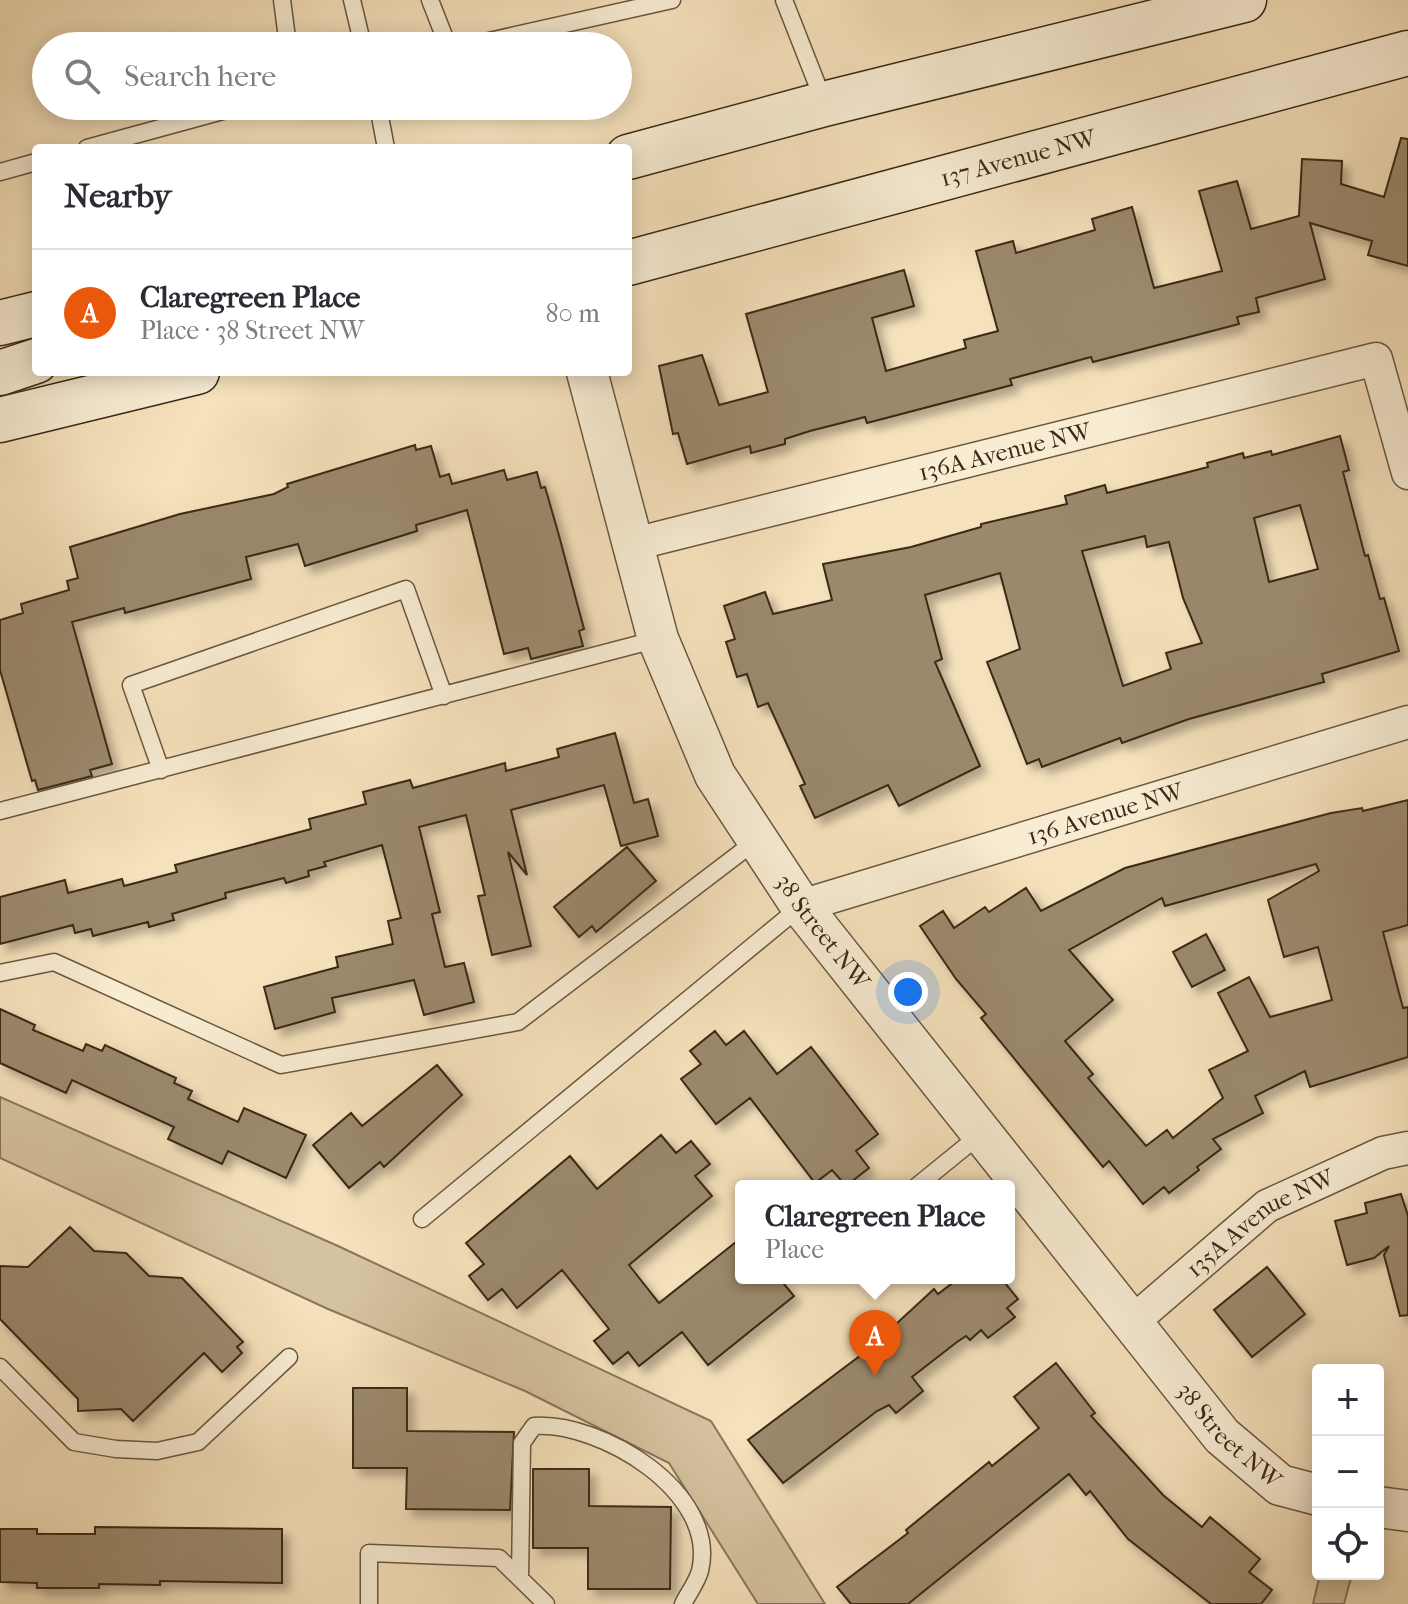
<!DOCTYPE html>
<html lang="en">
<head>
<meta charset="utf-8">
<style>
  :root { --surface:#fff; --page:#f2f2f3; --text:#2b2b33; --muted:#7c7c81; --line:#e1e1e2; --accent:#ea580c }
  body { margin:0; font-family:"IM FELL French Canon",serif; background:var(--page); color:var(--text) }
  .controls { position:absolute; right:24px; bottom:24px; display:grid; overflow:hidden; border-radius:8px; box-shadow:0 4px 20px #0003 }
  .controls button { width:72px; height:72px; display:grid; place-items:center; padding:0; border:0; border-bottom:2px solid var(--line); background:var(--surface); color:var(--text); font:40px sans-serif }
  .you { position:absolute; left:908px; top:992px; width:28px; height:28px; margin:-20px; border:6px solid #fff; border-radius:50%; background:#1a73e8; box-shadow:0 0 0 12px #1a73e833 }
  .badge { display:grid; place-items:center; width:52px; height:52px; border-radius:50%; background:var(--accent); color:#fff; font-size:26px; font-weight:700 }
  .pin { position:absolute; translate:-50% -66px; filter:drop-shadow(0 2px 4px #0008) }
  .pin::after { content:''; position:absolute; top:42px; width:28px; height:24px; background:inherit; clip-path:polygon(0 0,100% 0,50% 100%) }
  .popup { position:absolute; left:735px; top:1180px; width:280px; height:104px; box-sizing:border-box; display:grid; place-content:center; border-radius:8px; background:var(--surface); filter:drop-shadow(0 2px 6px #0005); font-size:26px; white-space:nowrap; color:var(--muted) }
  .popup b { font-size:30px; color:var(--text) }
  .popup::after { content:''; position:absolute; left:50%; top:100%; margin-left:-16px; border:16px solid transparent; border-top-color:var(--surface) }
  .list { margin:0; padding:0; list-style:none }
  h2 { display:flex; justify-content:space-between; align-items:center; height:104px; margin:0; padding:0 32px; font-size:34px }
  h2 small { font-size:26px; font-weight:400; color:var(--muted) }
  .list li { display:grid; grid-template-columns:52px 1fr auto; gap:24px; align-items:center; box-sizing:border-box; height:128px; padding:0 32px; border-top:2px solid var(--line) }
  .list b { display:block; font-size:30px; white-space:nowrap }
  .list p { margin:0; font-size:26px; white-space:nowrap; color:var(--muted) }
  .list em { font-size:26px; font-style:normal; color:var(--muted) }
  .icon { flex:none; width:44px; height:44px; fill:none; stroke:currentColor; stroke-width:2; stroke-linecap:round; stroke-linejoin:round }
  .map { position:relative; flex:none; width:1408px; height:1604px; overflow:hidden }
  .search { position:absolute; background:var(--surface); box-shadow:0 4px 20px #0003; left:32px; top:32px; width:600px; height:88px; display:flex; align-items:center; gap:20px; box-sizing:border-box; padding:0 28px; border-radius:44px; color:var(--muted); font-size:30px }
  .panel { position:absolute; background:var(--surface); box-shadow:0 4px 20px #0003; left:32px; top:144px; width:600px; height:232px; border-radius:8px }
  .map>svg:first-child { display:block }
  .green { fill:#d5c29f; stroke:#88765b; stroke-width:2 }
  .building { fill:#9b896c; stroke:#3a2917; stroke-width:2; fill-rule:evenodd; filter:url(#shadow) }
  .lines { fill:none; stroke-linecap:round; stroke-linejoin:round }
  .service-casing { stroke:#695740; stroke-width:19 }
  .minor-casing { stroke:#695740; stroke-width:35 }
  .tertiary-casing { stroke:#695740; stroke-width:43 }
  .secondary-casing { stroke:#3a2917; stroke-width:47 }
  .service { stroke:#f8ecd3; stroke-width:16 }
  .minor { stroke:#f8ecd3; stroke-width:32 }
  .tertiary { stroke:#f8ecd3; stroke-width:40 }
  .secondary { stroke:#f8ecd3; stroke-width:44 }
  .labels { text-anchor:middle; dominant-baseline:central; stroke-width:6; stroke-linejoin:round; paint-order:stroke }
  .street-label { font-size:24px; fill:#3a2917; stroke:#f8ecd3 }
</style>
</head>
<body>
<div class="map">
<svg width="1408" height="1604" viewBox="0 0 1408 1604">
  <defs>
    <filter id="shadow"><feDropShadow dx="7" dy="7" stdDeviation="4" flood-color="#0004"/></filter>
  </defs>
  <rect width="100%" height="100%" fill="#f5e1bb"/>
  <filter id="stains"><feTurbulence type="fractalNoise" baseFrequency=".0025" numOctaves="4"/><feColorMatrix values="0 0 0 0 .2 0 0 0 0 .09 0 0 0 0 .02 0 0 0 .5 -.17"/></filter>
  <radialGradient id="worn" r=".72"><stop offset=".6" stop-color="#630" stop-opacity="0"/><stop offset="1" stop-color="#630" stop-opacity=".3"/></radialGradient>
  <path class="green" d="M0,1097L338,1246L711,1421L825,1604H758L669,1463L525,1391L328,1309L0,1158Z
    M1320,1574H1352L1344,1604H1313Z"/>
  <path class="building" d="M1401,138L1408,139V266L1368,255L1372,241L1310,223L1325,279L1256,298L1259,312L1237,317L1239,324L1093,362L1091,357L1036,372L1010,379L1012,385L867,423L865,417L810,431L785,439V444L751,453L750,446L687,464L678,433L673,434L659,366L702,355L719,405L768,392L746,314L904,270L914,306L872,318L886,371L966,348L964,340L998,331L976,251L1013,241L1016,253L1095,230L1092,219L1132,207L1154,288L1222,271L1199,191L1237,181L1251,229L1299,216L1302,159L1342,161L1341,184L1384,197Z
    M1340,436L1349,470L1343,472L1365,556L1368,555L1380,599L1384,598L1399,651L1322,674L1324,682L1189,719L1122,743L1120,738L1042,767L1039,759L1027,764L987,662L1020,649L1000,573L925,595L942,659L935,662L980,766L899,806L888,785L815,818L800,786L805,784L768,703L758,707L747,674L737,677L726,642L735,639L724,606L765,592L773,614L832,600L823,564L911,547L981,527V524L1067,504L1065,496L1105,485L1107,493L1208,467L1207,463L1243,453L1244,458L1271,451L1272,455ZM1300,505L1318,569L1269,582L1254,518ZM1145,536L1147,547L1169,542L1183,598L1202,643L1166,653L1171,669L1123,686L1082,551Z
    M415,445L416,450L431,446L440,477L449,474L452,484L504,470L507,480L537,472L541,488L545,487L558,532L584,629L579,631L583,646L531,659L528,648L504,654L467,510L416,525L417,531L305,566L298,544L246,557L251,579L125,613L124,608L72,622L112,764L90,770L92,776L38,790L35,780L32,781L0,670V620L23,613L21,604L69,590L67,581L78,578L70,547L180,514L274,494L288,487L287,484Z
    M615,733L634,803L648,799L658,836L621,846L604,785L511,810L527,875L508,852L531,946L492,955L478,896L485,895L466,815L419,827L440,912L432,914L445,967L464,963L474,1002L424,1015L414,980L332,998L335,1012L275,1029L264,987L338,967L336,957L393,944L388,921L401,918L382,845L324,862L326,866L308,871L309,876L286,883L284,878L225,893L226,898L172,914L174,920L149,927L148,922L93,936L91,929L75,933L73,925L0,944V897L65,880L68,893L122,879L124,886L177,872L175,865L311,829L309,819L366,804L363,792L410,780L413,788L505,763L506,771L559,757L557,749Z
    M1408,800V925L1383,932L1403,1008L1408,1007V1057L1310,1087L1305,1071L1255,1096L1263,1113L1213,1139L1221,1149L1197,1167L1199,1170L1169,1193L1164,1187L1143,1204L1109,1161L1103,1167L981,1018L986,1014L956,979L920,926L943,911L954,928L985,907L989,912L1026,888L1041,911L1125,868L1331,813L1362,808L1363,811ZM1316,864L1319,871L1268,900L1284,957L1318,947L1332,1000L1270,1017L1249,977L1218,993L1248,1051L1209,1070L1223,1098L1173,1138L1167,1130L1146,1146L1088,1078L1093,1074L1065,1041L1113,1000L1069,950L1162,898L1165,906Z
    M627,847L656,881L596,932L592,926L579,937L554,907Z
    M1206,934L1225,970L1192,987L1173,952Z
    M0,1009L35,1025L33,1030L83,1051L86,1044L102,1051L105,1045L176,1078L174,1083L192,1091L188,1099L238,1122L244,1108L306,1135L286,1178L228,1151L222,1164L168,1139L174,1127L72,1080L66,1093L0,1063Z
    M715,1031L726,1045L744,1031L777,1074L811,1047L878,1134L856,1151L869,1168L846,1186L832,1170L815,1183L750,1098L716,1124L681,1079L701,1064L690,1051Z
    M437,1065L462,1095L384,1167L380,1162L349,1188L313,1145L351,1113L362,1126Z
    M661,1135L676,1153L691,1141L710,1164L695,1176L712,1196L629,1265L659,1303L741,1238V1278H779L794,1296L708,1365L682,1332L639,1366L628,1352L613,1364L594,1341L609,1329L562,1270L517,1308L502,1289L488,1300L469,1276L484,1264L466,1243L570,1156L597,1189Z
    M1401,1194L1408,1216V1315L1400,1316L1384,1255L1389,1246L1374,1258L1347,1265L1335,1221L1367,1213L1365,1203Z
    M70,1227L94,1251L126,1253L149,1276L182,1278L243,1342L237,1347L242,1353L222,1372L204,1353L133,1421L121,1409L78,1411V1399L0,1319V1266L28,1267Z
    M1267,1267L1305,1314L1252,1357L1214,1310Z
    M959,1278H1001L1018,1299L1007,1308L1015,1317L988,1338L981,1330L970,1340L966,1336L957,1342L912,1377L923,1391L896,1413L889,1405L877,1411L783,1483L748,1440L869,1349L934,1289L938,1294Z
    M1056,1363L1095,1413L1091,1416L1163,1495L1202,1527L1210,1517L1260,1559L1249,1572L1272,1590L1261,1604H1211L1128,1539L1090,1491L1086,1495L1069,1474L908,1604H851L837,1587L908,1533L906,1530L989,1462L992,1466L1039,1428L1014,1397Z
    M353,1388H407V1431L514,1432L510,1510L406,1509L407,1468H353Z
    M533,1469H589V1506L671,1507L670,1589H588V1548H533Z
    M95,1527L282,1529V1583L160,1581V1585L99,1584V1588H37V1583L0,1582V1529H37V1534H95Z"/>
  <g class="lines">
    <g class="service-casing">
      <path id="service" d="M282,0L288,46
        M352,0L363,46
        M430,0L448,46
        M784,0L824,102
        M467,46L672,0
        M378,106L386,148
        M87,148L241,106
        M0,172L36,162
        M161,770L131,685L406,589L444,696
        M0,811L658,639
        M0,973L54,962L281,1065L518,1022L757,840
        M917,1186L981,1134
        M422,1219L800,907
        M0,1367L74,1442L116,1449L157,1451L198,1442L289,1357
        M520,1578L522,1443L534,1426C600,1421 719,1492 700,1571C697,1582 688,1594 683,1604
        M369,1604V1553L499,1558L546,1604"/>
    </g>
    <g class="minor-casing">
      <g id="minor">
        <path id="s1" d="M634,544L1376,359L1408,473"/>
        <path id="s2" d="M801,906L1408,722"/>
        <path id="s3" d="M1130,1324L1267,1206L1383,1153L1408,1148"/>
      </g>
    </g>
    <g class="tertiary-casing">
      <g id="tertiary">
        <path id="s4" d="M587,372L658,639L715,775L801,906L1222,1436L1280,1485L1318,1495"/>
        <path d="M1378,1507L1408,1511"/>
      </g>
    </g>
    <g class="secondary-casing">
      <g id="secondary">
        <path d="M628,157L824,104L1244,0"/>
        <path id="s5" d="M628,263L1408,53"/>
        <path d="M0,323L36,314"/>
        <path d="M0,373L36,361"/>
        <path d="M0,420L197,372"/>
      </g>
    </g>
    <use href="#service" class="service"/>
    <use href="#minor" class="minor"/>
    <use href="#tertiary" class="tertiary"/>
    <use href="#secondary" class="secondary"/>
  </g>
  <g class="labels">
    <g class="street-label">
      <text stroke="none"><textPath href="#s5" startOffset="404">137 Avenue NW</textPath></text>
      <text stroke="none"><textPath href="#s1" startOffset="382">136A Avenue NW</textPath></text>
      <text stroke="none"><textPath href="#s2" startOffset="318">136 Avenue NW</textPath></text>
      <text stroke="none"><textPath href="#s4" startOffset="614">38 Street NW</textPath></text>
      <text stroke="none"><textPath href="#s3" startOffset="166">135A Avenue NW</textPath></text>
      <text stroke="none"><textPath href="#s4" startOffset="1262">38 Street NW</textPath></text>
    </g>
  </g>
  <rect width="100%" height="100%" filter="url(#stains)"/>
  <rect width="100%" height="100%" fill="url(#worn)"/>
</svg>
<div class="controls">
<button>+</button>
<button>−</button>
<button><svg class="icon" aria-label="locate" viewBox="0 0 24 24"><circle cx="12" cy="12" r="6"/><path d="M12 2v4M12 18v4M2 12h4M18 12h4"/></svg></button>
</div>
<div class="you"></div>
<div class="pin badge" style="left:875px;top:1376px">A</div>
<div class="popup"><b>Claregreen Place</b>Place</div>
<div class="search"><svg class="icon" aria-label="search" viewBox="0 0 24 24"><circle cx="10" cy="10" r="6"/><path d="M15 15l6 6"/></svg>Search here</div>
<section class="panel">
<h2>Nearby<small></small></h2>
<ul class="list">
<li><span class="badge">A</span><div><b>Claregreen Place</b><p>Place · 38 Street NW</p></div><em>80 m</em></li>
</ul>
</section>
</div>
</body>
</html>
